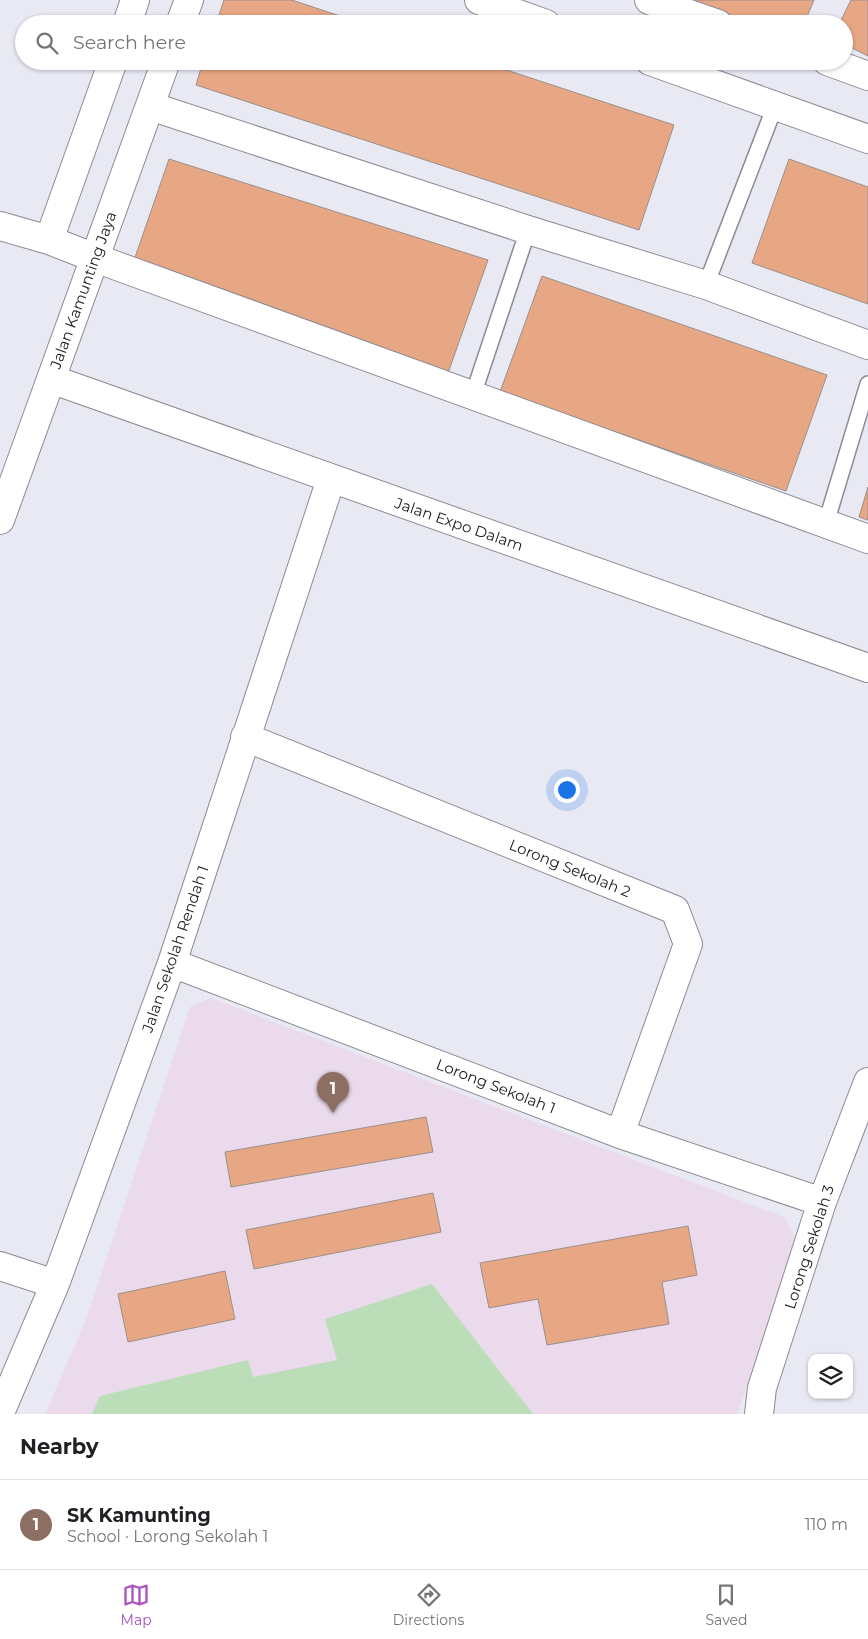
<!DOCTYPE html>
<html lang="en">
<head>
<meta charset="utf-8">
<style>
  :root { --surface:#fff; --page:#f2f2f2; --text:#202124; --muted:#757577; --line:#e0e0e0; --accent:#ac53c0 }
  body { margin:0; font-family:Montserrat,sans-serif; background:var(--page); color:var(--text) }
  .controls { position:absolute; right:15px; bottom:15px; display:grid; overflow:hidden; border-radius:10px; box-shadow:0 1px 4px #0004 }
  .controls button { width:45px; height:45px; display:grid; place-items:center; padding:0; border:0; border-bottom:1px solid var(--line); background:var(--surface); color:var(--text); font:25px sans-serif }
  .you { position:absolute; left:566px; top:789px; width:18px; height:18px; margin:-12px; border:4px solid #fff; border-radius:50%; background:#1a73e8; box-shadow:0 0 0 8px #1a73e833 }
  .badge { display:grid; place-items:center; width:32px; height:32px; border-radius:50%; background:var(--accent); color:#fff; font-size:16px; font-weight:700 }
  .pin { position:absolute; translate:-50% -41px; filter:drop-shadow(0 1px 2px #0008) }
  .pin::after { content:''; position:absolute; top:26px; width:18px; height:15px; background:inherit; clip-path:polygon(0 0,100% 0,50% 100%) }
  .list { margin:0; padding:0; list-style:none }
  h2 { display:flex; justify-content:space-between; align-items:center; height:65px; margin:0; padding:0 20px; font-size:21px }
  h2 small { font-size:16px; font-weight:400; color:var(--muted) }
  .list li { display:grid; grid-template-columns:32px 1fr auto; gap:15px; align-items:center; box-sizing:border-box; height:90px; padding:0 20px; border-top:1px solid var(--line) }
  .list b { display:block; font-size:19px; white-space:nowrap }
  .list p { margin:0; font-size:16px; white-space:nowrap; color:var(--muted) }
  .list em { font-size:16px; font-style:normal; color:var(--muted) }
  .icon { flex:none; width:28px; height:28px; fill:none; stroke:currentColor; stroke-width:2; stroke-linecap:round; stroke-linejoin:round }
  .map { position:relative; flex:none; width:868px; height:1414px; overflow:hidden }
  .search { position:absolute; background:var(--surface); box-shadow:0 1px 4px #0004; left:15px; right:15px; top:15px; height:55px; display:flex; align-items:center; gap:12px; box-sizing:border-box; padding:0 18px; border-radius:28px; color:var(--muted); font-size:19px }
  .sheet { height:155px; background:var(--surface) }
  nav { display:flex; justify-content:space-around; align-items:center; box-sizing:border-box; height:70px; border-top:1px solid var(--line); background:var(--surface); font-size:14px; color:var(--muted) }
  nav a { display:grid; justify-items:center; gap:2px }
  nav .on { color:var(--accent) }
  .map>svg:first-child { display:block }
  .education { fill:#eadaec }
  .green { fill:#bbdeb9 }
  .building { fill:#e7a684; stroke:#9a908b }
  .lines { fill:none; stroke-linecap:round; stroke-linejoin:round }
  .service-casing { stroke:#8a8b94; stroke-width:18 }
  .minor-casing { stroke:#8a8b94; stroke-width:30 }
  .service { stroke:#fff; stroke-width:15 }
  .minor { stroke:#fff; stroke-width:28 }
  .labels { text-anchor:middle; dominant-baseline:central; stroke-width:4; stroke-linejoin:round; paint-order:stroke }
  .street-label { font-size:15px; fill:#202024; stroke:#fff }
</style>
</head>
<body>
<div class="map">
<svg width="868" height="1414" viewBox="0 0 868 1414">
  <rect width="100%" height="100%" fill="#e8e9f3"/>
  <path class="education" d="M211,998L786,1218L797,1242L737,1414H45L86,1320L190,1007Z"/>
  <path class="green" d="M432,1284L533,1414H92L100,1396L248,1360L253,1377L337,1360L325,1319Z"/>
  <path class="building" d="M224,0H292L364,24H216Z
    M687,0H814L804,24H745Z
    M851,0H868V56L844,44V24H839Z
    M203,61H479L674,125L639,230L196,85Z
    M169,159L488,260L448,373L130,272Z
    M789,159L868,187V304L752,263Z
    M542,276L827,375L786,491L500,392Z
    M868,487V520L859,517Z
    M426,1117L433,1152L231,1187L225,1152Z
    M433,1193L441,1232L254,1269L246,1230Z
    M688,1226L697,1275L662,1282L669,1324L547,1345L538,1299L489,1308L480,1263Z
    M225,1271L235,1319L128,1342L118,1294Z"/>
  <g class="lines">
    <g class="service-casing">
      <path id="service" d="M706,285L775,106
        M473,395L528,230
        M826,523L868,384"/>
    </g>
    <g class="minor-casing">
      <path id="minor" d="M479,0L546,24
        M649,0L718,24
        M127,24L135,0
        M180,24L189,0
        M650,61L868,139
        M827,61L868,76
        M150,106L528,230L706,285L868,345
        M0,226L49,240L95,258L868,539
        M49,240L113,61
        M51,379L868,668
        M0,520L166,61
        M245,737L675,910L688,944L620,1134
        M172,963L620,1134L822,1202
        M0,1266L55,1284
        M0,1413L55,1284L172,963L331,479
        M759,1414L762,1388L822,1202L868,1082"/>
    </g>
    <use href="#service" class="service"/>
    <use href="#minor" class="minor"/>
  </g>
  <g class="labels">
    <g class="street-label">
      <text transform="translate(83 290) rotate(-70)">Jalan Kamunting Jaya</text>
      <text transform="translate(459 524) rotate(19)">Jalan Expo Dalam</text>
      <text transform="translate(570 868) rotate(22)">Lorong Sekolah 2</text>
      <text transform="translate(175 949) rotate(-71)">Jalan Sekolah Rendah 1</text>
      <text transform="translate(496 1086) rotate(21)">Lorong Sekolah 1</text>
      <text transform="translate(809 1247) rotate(-72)">Lorong Sekolah 3</text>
    </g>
  </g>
</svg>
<div class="controls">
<button><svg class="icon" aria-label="layers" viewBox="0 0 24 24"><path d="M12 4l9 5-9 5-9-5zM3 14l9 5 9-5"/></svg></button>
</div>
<div class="you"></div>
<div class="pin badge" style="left:333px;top:1113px;background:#8d6e63">1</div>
<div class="search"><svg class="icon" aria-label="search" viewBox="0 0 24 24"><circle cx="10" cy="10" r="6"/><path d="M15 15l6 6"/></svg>Search here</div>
</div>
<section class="sheet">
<h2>Nearby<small></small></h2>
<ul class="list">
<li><span class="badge" style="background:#8d6e63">1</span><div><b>SK Kamunting</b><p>School · Lorong Sekolah 1</p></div><em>110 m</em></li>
</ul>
</section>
<nav>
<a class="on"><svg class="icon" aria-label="map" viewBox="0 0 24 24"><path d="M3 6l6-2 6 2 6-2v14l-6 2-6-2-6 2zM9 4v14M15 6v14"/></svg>Map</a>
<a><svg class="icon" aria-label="directions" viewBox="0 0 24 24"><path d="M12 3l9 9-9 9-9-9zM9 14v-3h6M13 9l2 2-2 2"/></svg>Directions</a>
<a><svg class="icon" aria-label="saved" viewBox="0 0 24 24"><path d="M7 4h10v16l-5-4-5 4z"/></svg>Saved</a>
</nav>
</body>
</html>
